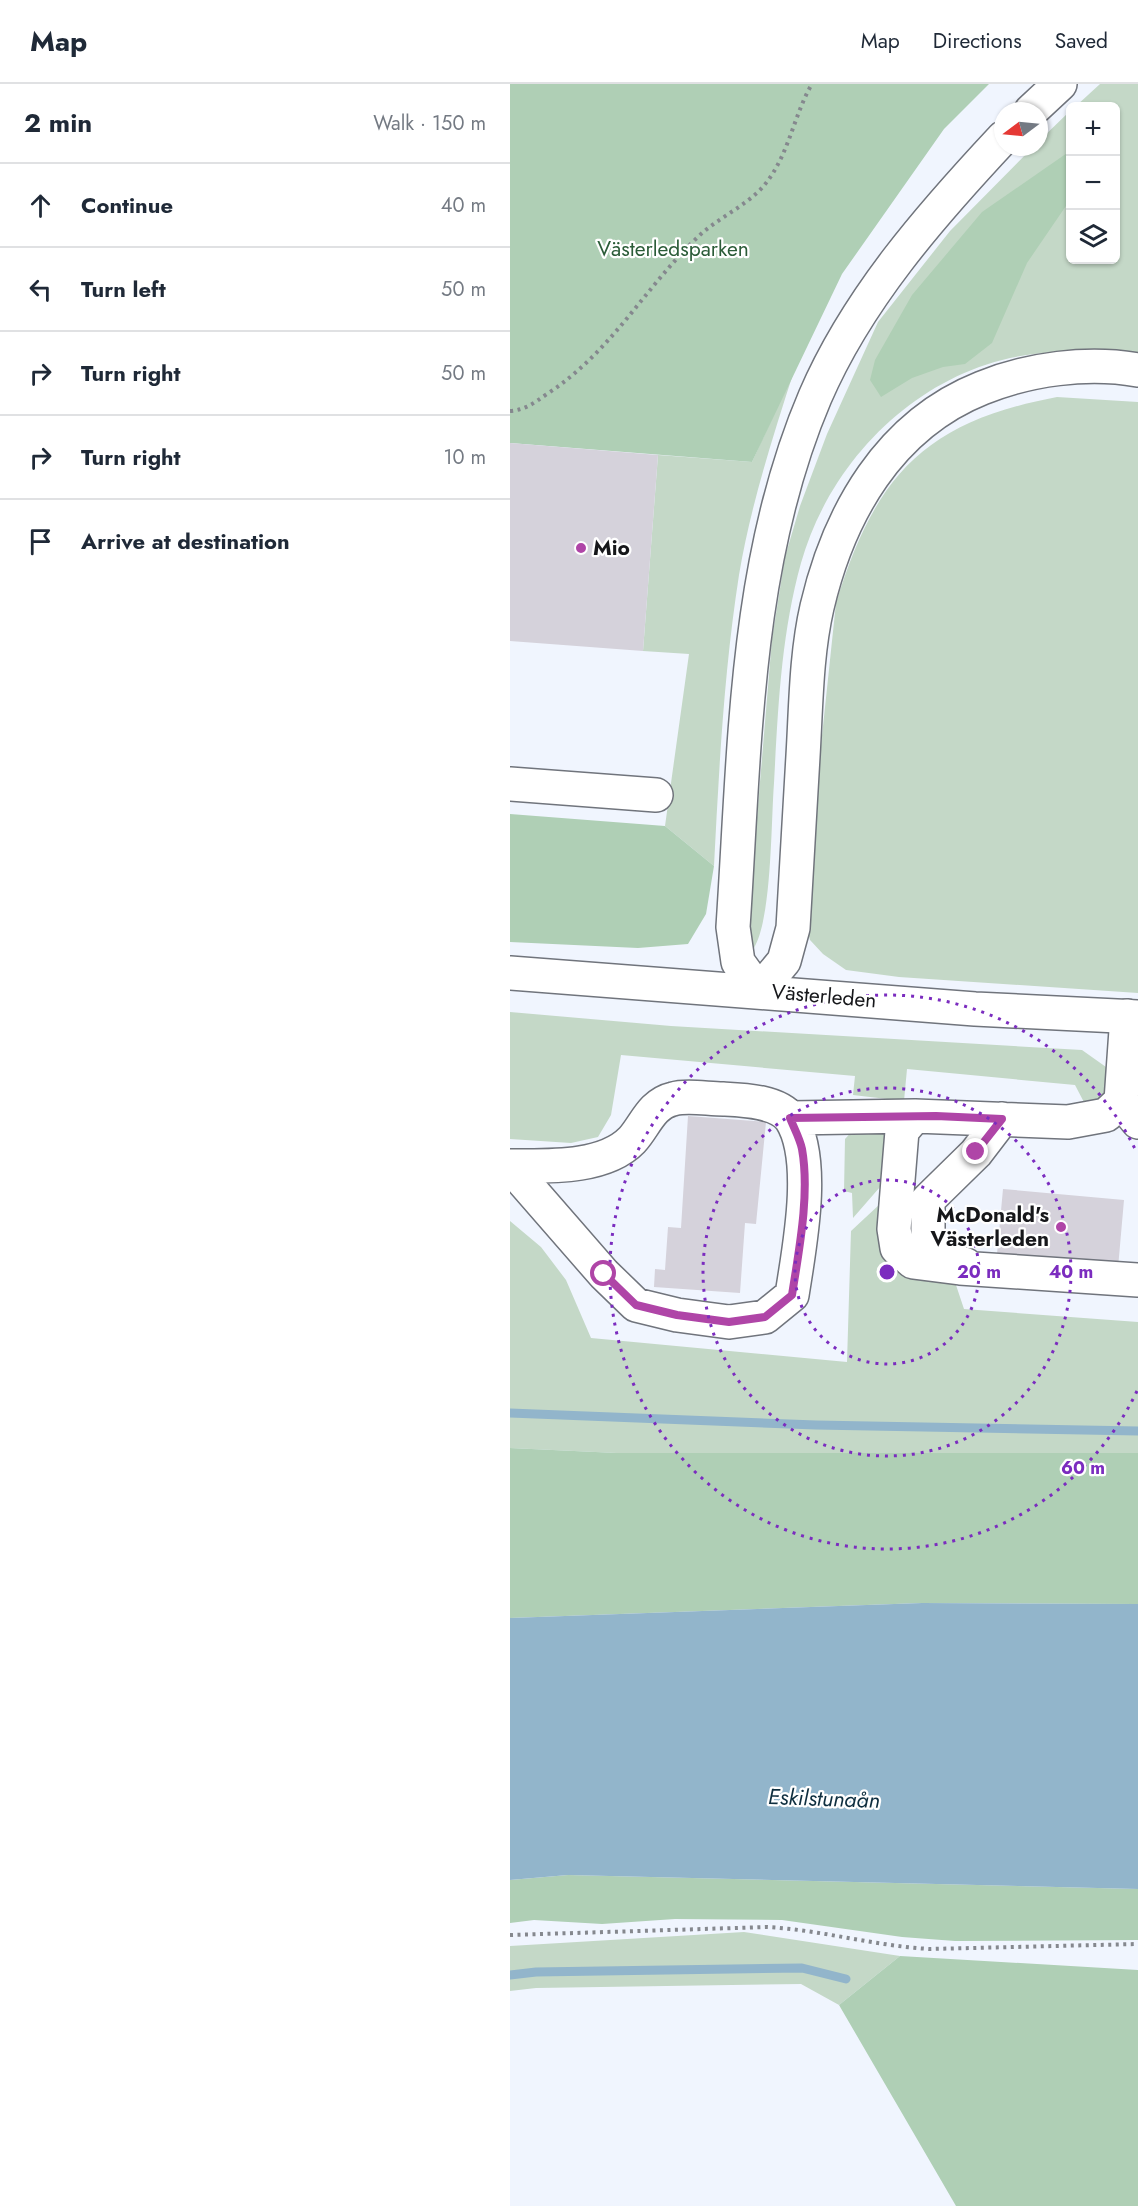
<!DOCTYPE html>
<html lang="en">
<head>
<meta charset="utf-8">
<style>
  :root { --surface:#fff; --page:#f6f6f7; --text:#1f2937; --muted:#747a83; --line:#e0e1e3 }
  body { margin:0; font-family:Jost,sans-serif; background:var(--page); color:var(--text) }
  .controls { position:absolute; right:18px; top:18px; display:grid; overflow:hidden; border-radius:9px; box-shadow:0 2px 4px #0004 }
  .controls button { width:54px; height:54px; display:grid; place-items:center; padding:0; border:0; border-bottom:2px solid var(--line); background:var(--surface); color:var(--text); font:30px sans-serif }
  .compass { position:absolute; left:484px; top:18px; width:54px; height:54px; border-radius:50%; background:var(--surface); box-shadow:0 2px 4px #0004; rotate:254deg }
  .stop { position:absolute; width:18px; height:18px; margin:-14px; border:4px solid #af45a7; border-radius:50%; background:#fff }
  .stop.end { background:#af45a7; border-color:#fff; box-shadow:0 2px 6px #0008 }
  .list { margin:0; padding:0; list-style:none }
  h2 { display:flex; justify-content:space-between; align-items:center; height:78px; margin:0; padding:0 24px; font-size:26px }
  h2 small { font-size:20px; font-weight:400; color:var(--muted) }
  .list li { display:grid; grid-template-columns:39px 1fr auto; gap:18px; align-items:center; box-sizing:border-box; height:84px; padding:0 24px; border-top:2px solid var(--line) }
  .list b { display:block; font-size:22px; white-space:nowrap }
  .list em { font-size:20px; font-style:normal; color:var(--muted) }
  .icon { flex:none; width:33px; height:33px; fill:none; stroke:currentColor; stroke-width:2; stroke-linecap:round; stroke-linejoin:round }
  .map { position:relative; flex:none; width:628px; height:2122px; overflow:hidden }
  header { display:flex; align-items:center; gap:36px; box-sizing:border-box; height:84px; padding:0 30px; background:var(--surface); border-bottom:2px solid var(--line) }
  header strong { font-size:28px }
  nav { display:flex; gap:33px; margin-inline-start:auto; font-size:21px }
  main { display:flex }
  aside { flex:1; background:var(--surface) }
  .map>svg:first-child { display:block }
  .green { fill:#c4d8c7 }
  .forest { fill:#afcfb5 }
  .water { fill:#92b5cb }
  .lines { fill:none; stroke-linecap:round; stroke-linejoin:round }
  .stream { stroke:#92b5cb; stroke-width:9 }
  .building { fill:#d5d2db }
  .minor-casing { stroke:#70747c; stroke-width:36 }
  .major-casing { stroke:#70747c; stroke-width:36 }
  .highway-casing { stroke:#70747c; stroke-width:36 }
  .path { stroke:#85888e; stroke-width:4; stroke-dasharray:3 4.5; stroke-linecap:butt }
  .minor { stroke:#fff; stroke-width:33 }
  .major { stroke:#fff; stroke-width:33 }
  .highway { stroke:#fff; stroke-width:33 }
  .route { stroke:#af45a7; stroke-width:8 }
  .ring { fill:none; stroke:#7b2cbf; stroke-width:3; stroke-dasharray:3 6 }
  .poi-dot { fill:#af45a7; stroke:#fff; stroke-width:2 }
  .labels { text-anchor:middle; dominant-baseline:central; stroke-width:4.5; stroke-linejoin:round; paint-order:stroke }
  .park-label { font-size:21px; fill:#2b5c38; stroke:#fff }
  .poi-label { font-size:21px; font-weight:bold; fill:#16171a; stroke:#fff; text-anchor:start }
  .street-label { font-size:21px; fill:#16171a; stroke:#fff }
  .water-label { font-size:22px; font-style:italic; fill:#0e2e3f; stroke:#fff }
  .centre { fill:#7b2cbf; stroke:#fff; stroke-width:3 }
  .ring-label { font-size:18px; text-anchor:middle; font-weight:bold; fill:#7b2cbf; stroke:#fff; stroke-width:4.5; stroke-linejoin:round; paint-order:stroke }
</style>
</head>
<body>
<header>
<strong>Map</strong>
<nav><a>Map</a><a>Directions</a><a>Saved</a></nav>
</header>
<main>
<aside>
<h2>2 min<small>Walk · 150 m</small></h2>
<ul class="list">
<li><svg class="icon" aria-label="ahead" viewBox="0 0 24 24"><path d="M12 20V5M6 11l6-6 6 6"/></svg><div><b>Continue</b></div><em>40 m</em></li>
<li><svg class="icon" aria-label="left" viewBox="0 0 24 24"><path d="M17 20v-9H6M10 6l-5 5 5 5"/></svg><div><b>Turn left</b></div><em>50 m</em></li>
<li><svg class="icon" aria-label="right" viewBox="0 0 24 24"><path d="M7 20v-9h11M14 6l5 5-5 5"/></svg><div><b>Turn right</b></div><em>50 m</em></li>
<li><svg class="icon" aria-label="right" viewBox="0 0 24 24"><path d="M7 20v-9h11M14 6l5 5-5 5"/></svg><div><b>Turn right</b></div><em>10 m</em></li>
<li><svg class="icon" aria-label="arrive" viewBox="0 0 24 24"><path d="M6 21V4h12l-3 4 3 4H6"/></svg><div><b>Arrive at destination</b></div></li>
</ul>
</aside>
<div class="map">
<svg width="628" height="2122" viewBox="0 0 628 2122">
  <rect width="100%" height="100%" fill="#f0f5fe"/>
  <path class="green" d="M590,0H628V272C593,269 559,266 524,270C413,283 321,373 291,479C271,551 268,625 264,699C261,737 262,834 244,864L241,858L240,817L262,555L275,473L290,422L317,350L368,238L440,147L523,63H529V57L560,27V176H606V22H566Z
    M285,284C263,352 241,420 229,491C214,587 209,685 204,782L155,742L179,570L133,567L148,371L242,378Z
    M547,313L628,318V909L389,893L336,886L313,870L300,856L293,832L326,519C365,392 414,338 547,313Z
    M0,928L161,942L572,966L596,983L597,1006L590,1019L577,1024L565,1001L397,985L394,1017L343,1011L345,992L111,971L101,1031L88,1053L61,1059L0,1055Z
    M345,1044L375,1047L370,1103L343,1134L342,1109L334,1107L335,1055Z
    M370,1120L372,1128L444,1195L454,1225L628,1238V1369H107L0,1364V1137L31,1163L56,1196L81,1254L337,1278L341,1147Z
    M234,1848L390,1872L329,1921L291,1900L26,1904L0,1907V1862Z"/>
  <path class="forest" d="M0,0H479L434,45L332,190L242,378L0,359Z
    M560,67V116L517,179L482,259L455,280L433,283L402,294L371,313L360,296L365,276L402,211L472,128Z
    M0,730L155,742L204,782L196,830L178,860L128,864L0,858Z
    M0,1364L107,1369H628V1520L412,1519L0,1534Z
    M58,1791L628,1805V1856L445,1857L392,1853L272,1836L165,1835L92,1840L24,1836L0,1839V1796Z
    M390,1872L628,1886V2122H446L329,1921Z"/>
  <path class="water" d="M412,1519L628,1520V1805L58,1791L0,1796V1534Z"/>
  <g class="lines">
    <path class="stream" d="M0,1329L306,1341L628,1347
      M0,1891L26,1888L292,1884L336,1895"/>
  </g>
  <path class="building" d="M0,359L148,371L133,567L0,557Z
    M178,1032L256,1038L246,1140L235,1139L230,1209L144,1203L145,1185L155,1186L158,1143L171,1144Z
    M493,1105L614,1116L608,1184L487,1170Z"/>
  <g class="lines">
    <g class="minor-casing">
      <path id="minor" d="M0,700L146,711
        M617,932L611,1017L628,1038
        M611,1017L596,1031L558,1038L405,1032L392,1047L384,1145L387,1164L403,1178L450,1184L628,1196
        M280,1034L405,1032
        M0,1082C37,1082 94,1085 122,1056C135,1042 141,1020 163,1015C177,1011 198,1015 213,1015C233,1016 268,1017 281,1035C307,1076 289,1165 282,1211L255,1233L219,1238L167,1231L126,1221L94,1190L0,1082
        M456,1181L435,1173L418,1153V1116L466,1069L492,1035"/>
    </g>
    <g class="major-casing">
      <path id="major" d="M0,889L465,925L628,933"/>
    </g>
    <g class="highway-casing">
      <path id="highway" d="M521,27L550,0
        M493,54C421,131 347,215 305,313C234,479 235,667 223,843L228,878L249,907L274,877L283,844C286,787 290,729 293,672C296,622 296,571 307,523C329,429 379,341 472,304C519,285 577,277 628,286"/>
    </g>
    <path class="path" d="M0,327C15,326 24,319 37,310C103,267 135,202 191,150C209,134 233,123 250,106C279,75 282,34 302,0
      M0,1851L257,1843C312,1846 365,1862 420,1865L628,1860"/>
    <use href="#minor" class="minor"/>
    <use href="#major" class="major"/>
    <use href="#highway" class="highway"/>
  </g>
  <g class="lines">
    <path class="route" d="M94,1190L126,1221L167,1231L219,1238L255,1233L282,1211C289,1166 300,1110 292,1065C290,1055 284,1044 280,1034L426,1032L492,1035L466,1068"/>
  </g>
  <g class="ring">
    <circle cx="377" cy="1188" r="92"/>
    <circle cx="377" cy="1188" r="184"/>
    <path d="M627 1307A277 277 0 1 1 627 1069"/>
  </g>
  <g class="poi-dot">
    <circle cx="71" cy="464" r="6"/>
    <circle cx="551" cy="1143" r="6"/>
  </g>
  <g class="labels">
    <g class="park-label">
      <text x="163" y="165">Västerledsparken</text>
    </g>
    <g class="poi-label">
      <text x="83" y="464">Mio</text>
      <text x="539" y="1131" text-anchor="end">McDonald's<tspan x="539" dy="24">Västerleden</tspan></text>
    </g>
    <g class="street-label">
      <text transform="translate(314 912) rotate(5)">Västerleden</text>
    </g>
    <g class="water-label">
      <text transform="translate(314 1714) rotate(2)">Eskilstunaån</text>
    </g>
  </g>
  <circle cx="377" cy="1188" r="9" class="centre"/>
  <g class="ring-label">
    <text x="469" y="1194">20 m</text>
    <text x="561" y="1194">40 m</text>
    <text x="573" y="1390">60 m</text>
  </g>
</svg>
<div class="controls">
<button>+</button>
<button>−</button>
<button><svg class="icon" aria-label="layers" viewBox="0 0 24 24"><path d="M12 4l9 5-9 5-9-5zM3 14l9 5 9-5"/></svg></button>
</div>
<svg class="compass" viewBox="-18 -18 36 36"><path d="M0-13l5 13h-10z" fill="#e53935"/><path d="M0 13l5-13h-10z" fill="#747a83"/></svg>
<div class="stop" style="left:94px;top:1190px"></div>
<div class="stop end" style="left:466px;top:1068px"></div>
</div>
</main>
</body>
</html>
